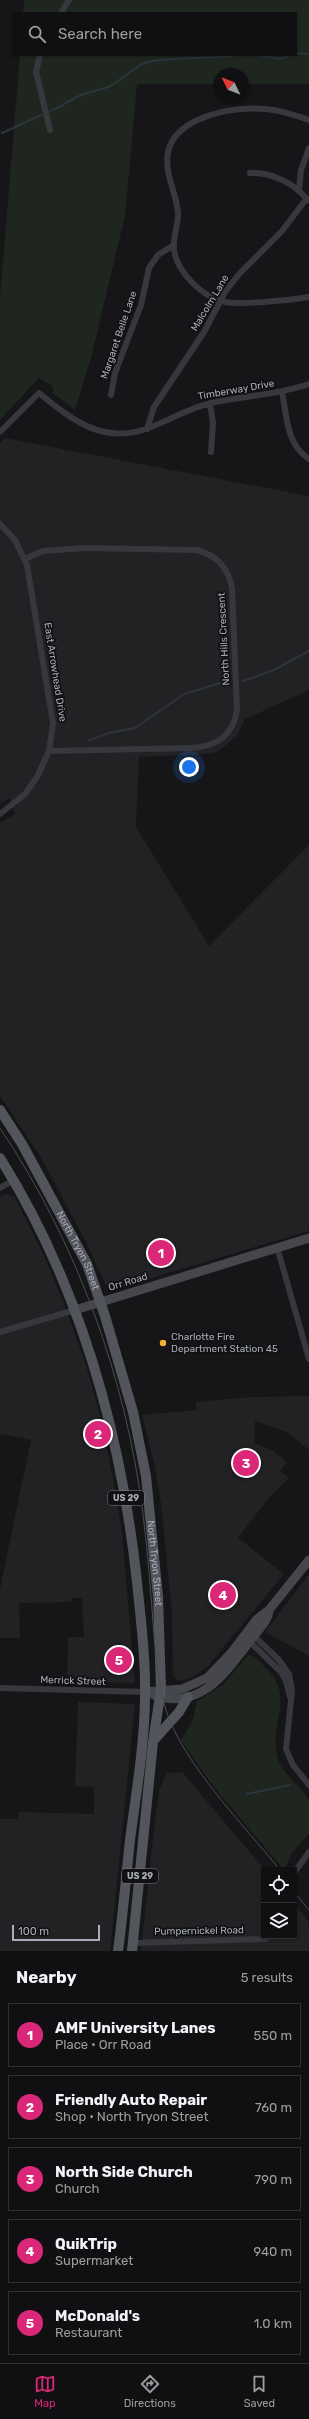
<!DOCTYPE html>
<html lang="en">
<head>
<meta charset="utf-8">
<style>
  :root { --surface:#101012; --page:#19191b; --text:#f1f3f6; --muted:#9c9d9f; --line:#303032; --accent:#db2777 }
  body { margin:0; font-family:Rubik,sans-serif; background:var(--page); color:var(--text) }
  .controls { position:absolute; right:12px; bottom:12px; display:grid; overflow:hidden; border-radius:0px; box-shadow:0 1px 3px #0004 }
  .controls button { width:36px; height:36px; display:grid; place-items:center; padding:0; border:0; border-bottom:1px solid var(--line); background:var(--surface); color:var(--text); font:20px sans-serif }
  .compass { position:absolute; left:213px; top:68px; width:36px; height:36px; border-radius:50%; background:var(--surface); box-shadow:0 1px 3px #0004; rotate:313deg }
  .scale { position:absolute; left:12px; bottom:10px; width:88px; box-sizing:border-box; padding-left:4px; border:2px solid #a8adb8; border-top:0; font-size:11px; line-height:14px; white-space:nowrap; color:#a8adb8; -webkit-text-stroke:3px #111113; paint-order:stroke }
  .you { position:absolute; left:189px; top:767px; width:14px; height:14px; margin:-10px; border:3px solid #fff; border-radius:50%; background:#1a73e8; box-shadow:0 0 0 6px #1a73e833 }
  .badge { display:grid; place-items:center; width:26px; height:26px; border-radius:50%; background:var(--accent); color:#fff; font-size:13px; font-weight:700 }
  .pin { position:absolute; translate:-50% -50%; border:2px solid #fff; box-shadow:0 1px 4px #0006 }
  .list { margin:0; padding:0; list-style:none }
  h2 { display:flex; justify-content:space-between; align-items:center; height:52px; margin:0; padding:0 16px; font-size:17px }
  h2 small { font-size:13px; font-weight:400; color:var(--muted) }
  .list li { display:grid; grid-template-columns:26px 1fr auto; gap:12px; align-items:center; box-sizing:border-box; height:64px; margin:0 8px 8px; padding:0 8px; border:1px solid var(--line); border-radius:0px }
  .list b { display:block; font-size:15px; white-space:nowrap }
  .list p { margin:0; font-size:13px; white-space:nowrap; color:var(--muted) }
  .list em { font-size:13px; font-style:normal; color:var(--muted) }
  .icon { flex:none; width:22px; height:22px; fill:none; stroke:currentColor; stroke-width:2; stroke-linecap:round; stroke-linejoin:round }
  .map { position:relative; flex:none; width:309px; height:1951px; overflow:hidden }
  .search { position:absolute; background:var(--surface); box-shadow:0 1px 3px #0004; left:12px; right:12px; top:12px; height:44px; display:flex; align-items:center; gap:10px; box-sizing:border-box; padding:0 14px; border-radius:0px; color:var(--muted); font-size:15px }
  .sheet { height:412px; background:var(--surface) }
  nav { display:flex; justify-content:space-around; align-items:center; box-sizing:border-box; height:56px; border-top:1px solid var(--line); background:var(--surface); font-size:11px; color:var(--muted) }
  nav a { display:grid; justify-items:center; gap:2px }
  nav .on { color:var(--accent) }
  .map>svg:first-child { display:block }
  .built { fill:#222225 }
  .green { fill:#1e261f }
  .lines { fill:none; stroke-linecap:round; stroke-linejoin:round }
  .stream { stroke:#2c353c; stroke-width:2 }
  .street { stroke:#37383d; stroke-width:6 }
  .secondary { stroke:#45474d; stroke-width:9 }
  .primary { stroke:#53555c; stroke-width:10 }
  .tram { stroke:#4a4c52; stroke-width:1 }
  .poi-dot { fill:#f2b134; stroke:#111113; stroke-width:1.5 }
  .labels { text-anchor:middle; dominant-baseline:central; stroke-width:3.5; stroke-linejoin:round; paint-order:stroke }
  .shield { fill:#111113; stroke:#7b7e86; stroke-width:1 }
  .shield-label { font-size:9px; font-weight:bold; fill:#a8adb8 }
  .street-label { font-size:10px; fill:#a8adb8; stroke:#111113 }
  .poi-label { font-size:10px; fill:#a8adb8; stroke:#111113; text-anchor:start }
</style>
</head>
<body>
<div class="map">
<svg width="309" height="1951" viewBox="0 0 309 1951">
  <rect width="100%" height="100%" fill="#161618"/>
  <path class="built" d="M5,438L309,496V690L245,719L236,737L217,752L207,754L139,757L136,827L209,946L309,845V1231L114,1289L105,1284L85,1240L40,1156L0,1096V823L15,814L9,798L0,804V443Z
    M5,1194L14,1196L44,1255L63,1301L86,1365L100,1415L114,1483L122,1533L135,1683L67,1681L68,1637H84L82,1598H71V1602L19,1603L20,1638H0V1589L31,1440L0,1434V1197Z
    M309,1396V1450L287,1432L255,1421L254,1443L273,1451L287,1462L280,1471L289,1478L268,1499L238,1538L284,1574L209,1665L195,1676L179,1681L173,1676L172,1615L161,1503L155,1467L142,1415L197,1410L195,1402L253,1397Z
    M309,1574V1656L265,1632Z
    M78,1702L135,1704L110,1951H0V1819H18L19,1812L94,1814V1787L75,1786Z
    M182,1772L265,1870L264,1936H294V1904L309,1922V1951H141L156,1810L160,1789L166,1773Z"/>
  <path class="green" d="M24,0H309V84H243V74H219V84H137L125,216L91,358L75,410L53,393V386L39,378L0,420V297L20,55H296V13H23Z
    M248,1655C254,1654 258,1661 262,1664C299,1697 267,1720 278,1759C284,1776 301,1785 309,1801C309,1809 309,1825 309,1834L293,1851L284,1870L210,1782L181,1740L193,1720L197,1701L223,1685Z"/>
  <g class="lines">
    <path class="stream" d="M296,53L309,54
      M256,55L280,59L291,55
      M50,111C60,108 68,101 77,97C88,91 101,91 112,85C122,79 138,64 148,62C178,56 209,60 240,55
      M2,133L41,115
      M243,681L274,670L309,651
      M88,741L109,733L135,728L184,694L224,682
      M247,1794L290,1785"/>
    <path class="street" d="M61,13L69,0
      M40,55L36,72L50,130
      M309,120C295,115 280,110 265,109C234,106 176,116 168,152C164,173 176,192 178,212C179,224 172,238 174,250C177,272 203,298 225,302C243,305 290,300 309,297
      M250,173C272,172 293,183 307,199
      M299,190L301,170L309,148
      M282,392C287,416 286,444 309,459
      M111,395L115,373L141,305L149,268L158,255L174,245
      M210,403L213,423L211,452
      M147,429L154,407L204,332L225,292L240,273L282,231L304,202L309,199
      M0,432L39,393C73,421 105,446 151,427C172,419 189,408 211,403C243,396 277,395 309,384
      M0,524L15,540L27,565L53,723L49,751L37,777L25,794L0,814
      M25,559L43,551L84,548L197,550C216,555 229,568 232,589L237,710C233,736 217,746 192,748L49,751
      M0,1188L14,1180
      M277,1247L309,1359
      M0,1332L75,1310
      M252,1634L279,1660L289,1674L292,1690L286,1749L293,1765L309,1785
      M247,1639L281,1672L286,1681L290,1697
      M0,1688L145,1692
      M294,1873L309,1852
      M132,1943L266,1939V1936"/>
    <path class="secondary" d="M75,1310L309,1238
      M145,1692L182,1689L207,1678L232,1652L257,1619L269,1610L309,1560
      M154,1695C201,1711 225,1673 250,1641C256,1632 269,1621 269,1610"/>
    <g class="primary">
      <path id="s1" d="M0,1110L22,1144L87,1264L105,1316L133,1412L146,1476L158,1597L161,1689L153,1742L132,1951"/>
      <path d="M0,1158C80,1286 121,1433 137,1582C141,1621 146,1661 145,1701C144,1748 136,1794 130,1840C126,1877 123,1914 118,1951"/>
      <path d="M154,1740L179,1712L188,1697"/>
    </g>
    <path class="tram" d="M0,1128C77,1243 126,1378 143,1514C148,1555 151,1595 154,1636C157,1663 159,1690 168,1716C188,1769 244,1825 280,1870
      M294,1892L309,1910"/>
  </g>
  <circle class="poi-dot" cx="163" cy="1343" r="4"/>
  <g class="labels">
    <g class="shield">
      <rect x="108" y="1491" width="36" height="14" rx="3"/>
      <rect x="122" y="1869" width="36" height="14" rx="3"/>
    </g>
    <g class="shield-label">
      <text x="126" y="1498">US 29</text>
      <text x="140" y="1876">US 29</text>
    </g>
    <g class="street-label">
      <text transform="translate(210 303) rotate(-59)">Malcolm Lane</text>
      <text transform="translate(119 335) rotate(-71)">Margaret Belle Lane</text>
      <text transform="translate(236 390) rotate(-10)">Timberway Drive</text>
      <text transform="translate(224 639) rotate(-93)">North Hills Crescent</text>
      <text transform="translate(55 672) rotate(81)">East Arrowhead Drive</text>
      <text stroke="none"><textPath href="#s1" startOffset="161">North Tryon Street</textPath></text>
      <text transform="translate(128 1282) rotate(-17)">Orr Road</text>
      <text stroke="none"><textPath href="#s1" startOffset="485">North Tryon Street</textPath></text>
      <text transform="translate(73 1681) rotate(2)">Merrick Street</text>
      <text transform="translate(199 1931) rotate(-1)">Pumpernickel Road</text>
    </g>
    <g class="poi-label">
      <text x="171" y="1337">Charlotte Fire<tspan x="171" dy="12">Department Station 45</tspan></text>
    </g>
  </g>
</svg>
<div class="controls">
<button><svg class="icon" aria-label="locate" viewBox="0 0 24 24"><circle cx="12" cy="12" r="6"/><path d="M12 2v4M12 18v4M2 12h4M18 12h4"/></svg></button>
<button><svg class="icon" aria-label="layers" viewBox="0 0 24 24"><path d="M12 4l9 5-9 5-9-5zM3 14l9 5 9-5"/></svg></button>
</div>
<svg class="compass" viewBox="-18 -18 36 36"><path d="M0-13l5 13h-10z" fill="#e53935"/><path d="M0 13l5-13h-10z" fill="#9c9d9f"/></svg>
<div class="scale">100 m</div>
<div class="you"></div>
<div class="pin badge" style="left:161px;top:1253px">1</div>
<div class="pin badge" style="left:98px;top:1434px">2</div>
<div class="pin badge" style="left:246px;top:1463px">3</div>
<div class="pin badge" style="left:223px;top:1595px">4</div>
<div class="pin badge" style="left:119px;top:1660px">5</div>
<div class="search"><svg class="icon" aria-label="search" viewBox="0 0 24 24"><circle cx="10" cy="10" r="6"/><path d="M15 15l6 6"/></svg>Search here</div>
</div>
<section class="sheet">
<h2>Nearby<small>5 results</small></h2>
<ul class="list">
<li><span class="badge">1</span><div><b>AMF University Lanes</b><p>Place · Orr Road</p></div><em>550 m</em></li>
<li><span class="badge">2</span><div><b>Friendly Auto Repair</b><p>Shop · North Tryon Street</p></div><em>760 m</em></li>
<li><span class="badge">3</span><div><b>North Side Church</b><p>Church</p></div><em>790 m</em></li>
<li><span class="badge">4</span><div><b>QuikTrip</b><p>Supermarket</p></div><em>940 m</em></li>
<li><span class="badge">5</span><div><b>McDonald's</b><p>Restaurant</p></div><em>1.0 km</em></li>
</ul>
</section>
<nav>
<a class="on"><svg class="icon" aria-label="map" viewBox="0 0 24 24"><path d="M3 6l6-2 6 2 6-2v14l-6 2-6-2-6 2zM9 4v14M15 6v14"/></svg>Map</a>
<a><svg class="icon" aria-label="directions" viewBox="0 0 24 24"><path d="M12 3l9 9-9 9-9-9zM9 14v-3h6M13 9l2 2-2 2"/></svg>Directions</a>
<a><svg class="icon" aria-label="saved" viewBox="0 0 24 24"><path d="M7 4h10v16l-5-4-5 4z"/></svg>Saved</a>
</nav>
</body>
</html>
